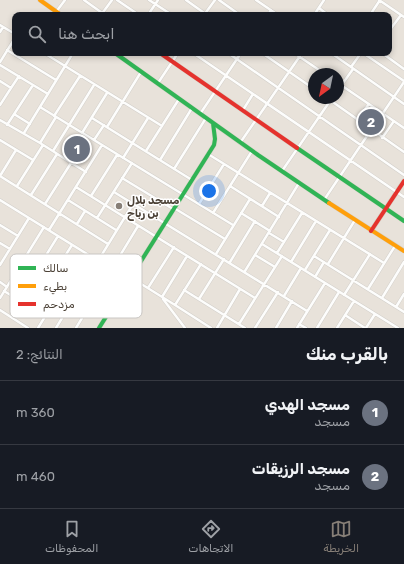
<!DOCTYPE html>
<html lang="ar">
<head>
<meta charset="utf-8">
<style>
  :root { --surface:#171b24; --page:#242831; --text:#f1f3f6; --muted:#9ea1a6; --line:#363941; --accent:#877f77 }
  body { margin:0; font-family:Rubik,"Noto Sans Arabic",sans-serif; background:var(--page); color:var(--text); direction:rtl }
  .compass { position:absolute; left:308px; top:68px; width:36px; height:36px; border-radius:50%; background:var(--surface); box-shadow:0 2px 6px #0003; rotate:213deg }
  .you { position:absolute; left:209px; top:191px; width:14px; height:14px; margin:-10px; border:3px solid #fff; border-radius:50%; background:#1a73e8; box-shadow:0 0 0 6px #1a73e833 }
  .badge { display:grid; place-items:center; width:26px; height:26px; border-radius:50%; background:var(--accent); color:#fff; font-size:13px; font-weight:700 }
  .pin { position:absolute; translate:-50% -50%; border:2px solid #fff; box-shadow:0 1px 4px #0006 }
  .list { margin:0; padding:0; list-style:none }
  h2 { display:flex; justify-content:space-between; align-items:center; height:52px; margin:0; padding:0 16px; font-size:17px }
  h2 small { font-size:13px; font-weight:400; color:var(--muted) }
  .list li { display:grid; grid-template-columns:26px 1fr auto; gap:12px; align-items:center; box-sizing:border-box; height:64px; padding:0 16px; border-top:1px solid var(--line) }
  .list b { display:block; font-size:15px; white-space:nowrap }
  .list p { margin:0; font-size:13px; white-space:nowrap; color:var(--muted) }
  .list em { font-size:13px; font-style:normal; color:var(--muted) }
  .icon { flex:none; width:22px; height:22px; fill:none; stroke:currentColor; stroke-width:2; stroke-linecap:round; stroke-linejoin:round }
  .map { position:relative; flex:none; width:404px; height:328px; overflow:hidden; direction:ltr }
  .search { position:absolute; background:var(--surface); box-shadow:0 2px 6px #0003; left:12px; right:12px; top:12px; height:44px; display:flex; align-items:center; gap:10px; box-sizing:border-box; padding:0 14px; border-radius:8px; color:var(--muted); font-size:15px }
  .sheet { height:180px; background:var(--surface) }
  nav { display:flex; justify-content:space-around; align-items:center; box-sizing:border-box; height:56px; border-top:1px solid var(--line); background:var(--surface); font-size:11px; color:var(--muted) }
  nav a { display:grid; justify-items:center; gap:2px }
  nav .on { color:var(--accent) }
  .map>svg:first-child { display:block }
  .residential { fill:#e8e2da; fill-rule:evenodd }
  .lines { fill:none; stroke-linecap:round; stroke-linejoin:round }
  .street-casing { stroke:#d2cfca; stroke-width:3.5 }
  .fast-casing { stroke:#d6d0c4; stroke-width:5 }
  .slow-casing { stroke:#d6d0c4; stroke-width:5 }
  .jam-casing { stroke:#d6d0c4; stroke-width:5 }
  .street { stroke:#fdfdfc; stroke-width:2.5 }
  .fast { stroke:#30b455; stroke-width:4 }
  .slow { stroke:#ff9f0a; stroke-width:4 }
  .jam { stroke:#e5322d; stroke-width:4 }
  .poi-dot { fill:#877f77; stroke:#fff; stroke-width:1.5 }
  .labels { text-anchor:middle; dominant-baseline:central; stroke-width:3; stroke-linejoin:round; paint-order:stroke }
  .poi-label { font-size:11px; font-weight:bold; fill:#4c4237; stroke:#fff; text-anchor:start }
  .key { fill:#fff; stroke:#c9c6c3; stroke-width:1 }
  .key-label { font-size:11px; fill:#4c4237 }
</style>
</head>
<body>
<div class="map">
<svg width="404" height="328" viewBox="0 0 404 328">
  <rect width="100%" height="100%" fill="#f4f1ed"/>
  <path class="residential" d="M0,0H404V328H0ZM15,15H389V53H15ZM314,74H338V98H314Z"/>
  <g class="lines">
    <g class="street-casing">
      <path id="street" d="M84,0L105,15
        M117,0L139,15
        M149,0L172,15
        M186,0L207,15
        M219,0L240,15
        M256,0L278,15
        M379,0L404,17
        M319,8L328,15
        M56,12L65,0
        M101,15L112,0
        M148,15L158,0
        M204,15L215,0
        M268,15L271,10
        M314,15L324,0
        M370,15L380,0
        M0,25L15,34
        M389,31L401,15
        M0,32L3,27
        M7,50L56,80
        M44,53L162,126
        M193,53L404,197
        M228,53L404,175
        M262,53L314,89
        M294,53L325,74
        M331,53L404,104
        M363,53L404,81
        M382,53L404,69
        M0,62L15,38
        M0,65L48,94
        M351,67L361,53
        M0,81L11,88L19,76
        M158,83L178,53
        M338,83L404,128
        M338,90L353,69
        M327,98L404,152
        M0,105L11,88
        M40,107L233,225
        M243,110L253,94
        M383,113L404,82
        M14,114L30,124
        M200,114L241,53
        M54,116L80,76
        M92,118L192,180
        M0,120L40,143L86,172
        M357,120L369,104
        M7,125L33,85
        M107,127L141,72
        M24,133L73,53
        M82,133L107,93
        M382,138L394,121
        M0,140L33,160
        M94,140L104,125
        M40,143L56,117
        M240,143L302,53
        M53,151L94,85
        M146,151L179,99
        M208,154L384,263
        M123,158L148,118
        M160,160L192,108
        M174,169L206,118
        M282,171L332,98
        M0,176L108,244
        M0,176L16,150
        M122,178L173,209
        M17,186L43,145
        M230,186L279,217
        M76,187L255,298
        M114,192L307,311
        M31,195L57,154
        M91,196L117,155
        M0,200L129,280
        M68,200L116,230
        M324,200L371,130
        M45,204L71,163
        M199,204L224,164
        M262,206L270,193
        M174,208L225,239
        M213,213L252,151
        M241,213L270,231
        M97,218L132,163
        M77,224L85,211
        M0,225L18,236
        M49,230L102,145
        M269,233L284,242
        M0,243L10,249
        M262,244L398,328
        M277,253L302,213
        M216,254L250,199
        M255,255L275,267
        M314,256L404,312
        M98,261L133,204
        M61,262L102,286
        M230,262L255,221
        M291,262L316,221
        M328,264L355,220
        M0,265L29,218
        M305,270L330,230
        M245,271L299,183
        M53,276L110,311
        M130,277L175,305L201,264
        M315,277L324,262
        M13,278L67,310L56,328
        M0,282L7,287
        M27,286L58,236
        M148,288L174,247
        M368,289L395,246
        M184,290L245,328
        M4,291L45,316
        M41,294L72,245
        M344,295L370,254
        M284,296L301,268
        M162,297L187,256
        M0,298L44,227
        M382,298L404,262
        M163,299L185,328
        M199,299L224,259
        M175,305L211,328
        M396,307L404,294
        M0,310L28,328
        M67,310L78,291
        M345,315L365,328
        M239,324L282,256
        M299,324L306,328
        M38,328L54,302
        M76,328L138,226
        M217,328L240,289
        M255,328L278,292
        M276,328L292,301
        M297,328L325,283
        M317,328L339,292
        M337,328L354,301
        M366,328L375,314"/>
    </g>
    <g class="fast-casing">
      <path id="fast" d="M115,53L258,155L329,203
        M297,148L404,221
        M99,328L214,145L215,139L213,123"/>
    </g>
    <g class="slow-casing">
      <path id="slow" d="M40,0L61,15
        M329,203L404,251"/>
    </g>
    <g class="jam-casing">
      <path id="jam" d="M160,53L297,148
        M371,231L404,181"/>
    </g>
    <use href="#street" class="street"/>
    <use href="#fast" class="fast"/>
    <use href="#slow" class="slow"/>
    <use href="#jam" class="jam"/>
  </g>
  <circle class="poi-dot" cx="119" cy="206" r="4"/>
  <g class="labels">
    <g class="poi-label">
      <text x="127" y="200">مسجد بلال<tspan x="127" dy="13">بن رباح</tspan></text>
    </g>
  </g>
  <rect x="10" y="254" width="132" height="64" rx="6" class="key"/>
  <rect x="18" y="266" width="18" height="4" fill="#30b455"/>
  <rect x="18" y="284" width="18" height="4" fill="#ff9f0a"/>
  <rect x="18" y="302" width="18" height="4" fill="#e5322d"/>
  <g class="key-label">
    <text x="43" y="272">سالك</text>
    <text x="43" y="290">بطيء</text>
    <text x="43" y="308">مزدحم</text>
  </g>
</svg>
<svg class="compass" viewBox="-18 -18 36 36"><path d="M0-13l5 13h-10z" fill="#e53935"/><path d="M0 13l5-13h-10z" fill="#9ea1a6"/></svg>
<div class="you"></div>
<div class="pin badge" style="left:77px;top:149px;background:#6b7280">1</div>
<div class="pin badge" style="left:371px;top:122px;background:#6b7280">2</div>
<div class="search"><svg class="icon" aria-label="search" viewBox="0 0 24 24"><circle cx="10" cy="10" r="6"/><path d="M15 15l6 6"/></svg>ابحث هنا</div>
</div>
<section class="sheet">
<h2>بالقرب منك<small>النتائج: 2</small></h2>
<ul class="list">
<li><span class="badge" style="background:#6b7280">1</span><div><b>مسجد الهدي</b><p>مسجد</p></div><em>360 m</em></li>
<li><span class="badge" style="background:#6b7280">2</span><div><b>مسجد الرزيقات</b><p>مسجد</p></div><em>460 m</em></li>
</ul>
</section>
<nav>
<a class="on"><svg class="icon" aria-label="map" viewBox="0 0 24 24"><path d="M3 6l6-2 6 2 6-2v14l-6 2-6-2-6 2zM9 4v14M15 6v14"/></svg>الخريطة</a>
<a><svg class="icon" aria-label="directions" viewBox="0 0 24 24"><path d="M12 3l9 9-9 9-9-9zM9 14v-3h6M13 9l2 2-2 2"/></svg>الاتجاهات</a>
<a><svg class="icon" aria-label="saved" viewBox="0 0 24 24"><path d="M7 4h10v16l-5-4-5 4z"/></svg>المحفوظات</a>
</nav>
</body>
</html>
